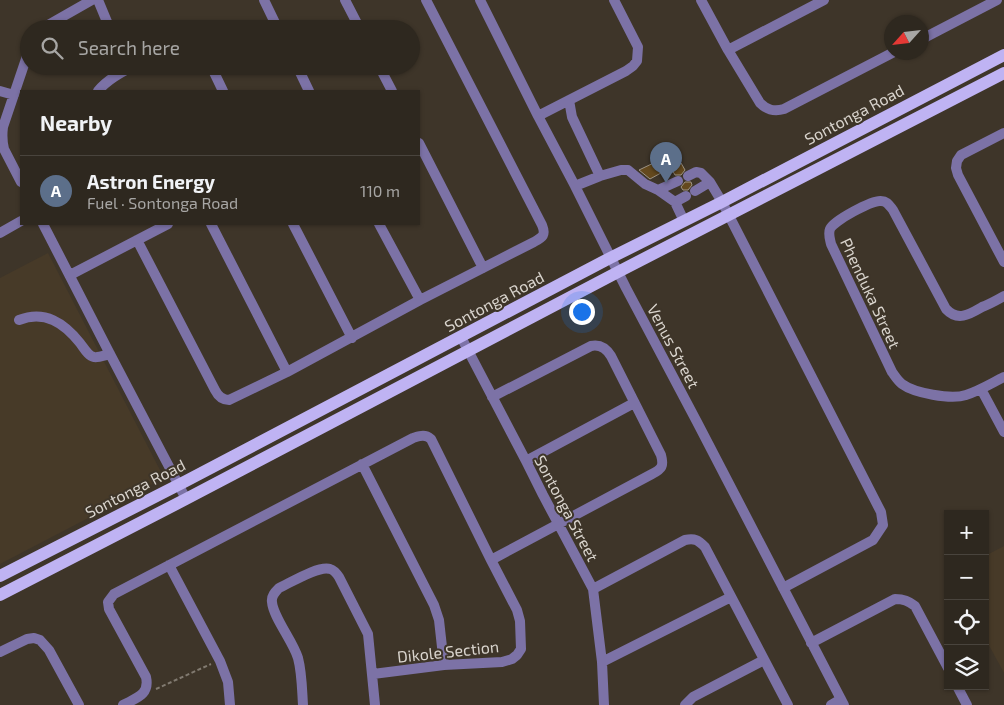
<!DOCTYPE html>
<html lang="en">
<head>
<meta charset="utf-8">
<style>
  :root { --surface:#2e281f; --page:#3a342c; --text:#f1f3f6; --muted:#a7a6a4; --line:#49443d; --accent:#b9abf7 }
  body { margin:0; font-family:"Exo 2",sans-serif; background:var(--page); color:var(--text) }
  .controls { position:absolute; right:15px; bottom:15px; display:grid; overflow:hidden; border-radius:0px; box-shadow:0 1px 4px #0004 }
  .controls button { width:45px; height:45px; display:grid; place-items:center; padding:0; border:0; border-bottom:1px solid var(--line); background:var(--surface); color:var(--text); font:25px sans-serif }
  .compass { position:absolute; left:884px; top:15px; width:45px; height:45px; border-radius:50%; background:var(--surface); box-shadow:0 1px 4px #0004; rotate:243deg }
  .you { position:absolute; left:581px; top:311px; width:18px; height:18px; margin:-12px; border:4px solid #fff; border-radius:50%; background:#1a73e8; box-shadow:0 0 0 8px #1a73e833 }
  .badge { display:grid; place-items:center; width:32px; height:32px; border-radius:50%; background:var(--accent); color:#fff; font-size:16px; font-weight:700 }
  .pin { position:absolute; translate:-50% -41px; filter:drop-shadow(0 1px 2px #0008) }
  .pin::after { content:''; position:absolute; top:26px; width:18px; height:15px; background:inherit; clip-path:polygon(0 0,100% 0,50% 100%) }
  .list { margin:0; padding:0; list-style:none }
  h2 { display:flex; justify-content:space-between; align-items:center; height:65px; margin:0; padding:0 20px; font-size:21px }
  h2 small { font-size:16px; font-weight:400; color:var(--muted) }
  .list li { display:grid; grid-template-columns:32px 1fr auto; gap:15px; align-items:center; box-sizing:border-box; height:70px; padding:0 20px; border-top:1px solid var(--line) }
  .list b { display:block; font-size:19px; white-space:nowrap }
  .list p { margin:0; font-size:16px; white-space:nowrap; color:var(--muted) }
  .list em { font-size:16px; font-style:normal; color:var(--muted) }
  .icon { flex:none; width:28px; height:28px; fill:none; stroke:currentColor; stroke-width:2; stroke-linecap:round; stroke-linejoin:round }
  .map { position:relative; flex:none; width:1004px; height:705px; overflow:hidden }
  .search { position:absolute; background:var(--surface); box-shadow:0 1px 4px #0004; left:20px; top:20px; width:400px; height:55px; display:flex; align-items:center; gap:12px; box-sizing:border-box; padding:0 18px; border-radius:28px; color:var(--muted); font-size:19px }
  .panel { position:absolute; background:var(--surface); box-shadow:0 1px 4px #0004; left:20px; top:90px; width:400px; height:135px; border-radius:0px }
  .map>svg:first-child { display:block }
  .built { fill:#473a28 }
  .building { fill:#64491e; stroke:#9e9485 }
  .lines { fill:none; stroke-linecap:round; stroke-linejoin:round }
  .path { stroke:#817a70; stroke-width:2; stroke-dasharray:4 2.5; stroke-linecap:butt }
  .minor { stroke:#7c72a6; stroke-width:10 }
  .major { stroke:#bfb3f3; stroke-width:12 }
  .labels { text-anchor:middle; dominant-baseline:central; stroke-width:4; stroke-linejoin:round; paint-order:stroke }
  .street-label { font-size:16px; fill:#d9d4cd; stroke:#3e3529 }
</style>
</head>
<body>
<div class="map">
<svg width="1004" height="705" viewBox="0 0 1004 705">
  <rect width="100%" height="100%" fill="#3e3529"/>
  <path class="built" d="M48,253L161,472L160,477L156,482L146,488L0,564V278Z
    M1004,546V673L985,638V556Z"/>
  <path class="building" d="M664,158L670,168L650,179L639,170Z
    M681,163L685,170L681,175H675L671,168Z
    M685,182H691L692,185L688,190H683L681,187Z"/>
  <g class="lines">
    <path class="path" d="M156,689L211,664"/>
    <path class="minor" d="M98,0L110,29
      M264,0L278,29
      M345,0L360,29
      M480,0L538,116L575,186L626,288L697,422L844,705
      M701,0L728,50L760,103C767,110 774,112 784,109L894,52
      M41,29L92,0
      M922,39L997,0
      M728,50L824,0
      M211,66L223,91
      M297,66L309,91
      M379,66L392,91
      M0,91L14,95
      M98,91C107,80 120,73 133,66
      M569,100L572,117L600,176
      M538,116L626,71L633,66L637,61L638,47L614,0
      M1004,133L961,155L957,161L956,168L958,175L1004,262
      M419,143L483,268
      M688,176L696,172L701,173L710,182L722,202L881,512L883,525L873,540L783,588
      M21,182L4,149C2,141 2,135 3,127L29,50
      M575,186L600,176L621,170H628L645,184L658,190L675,202L684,221
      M658,190L678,181
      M695,191L710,182
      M675,202L686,196
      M43,224L110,354L186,499
      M211,224L287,372
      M293,224L352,338
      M379,224L420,300
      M0,233L21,221
      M137,240L215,390C218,396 222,400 229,400L287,372L420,300L534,242C543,237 546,235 542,225L426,0
      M70,275L168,224
      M1004,296C997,300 990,304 982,307C970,314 958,322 946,309L893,210C889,205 887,201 881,201C872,200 833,221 830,229C828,234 830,239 831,244L892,372C895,376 898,381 902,384C914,393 951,400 966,395C979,391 992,383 1004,377
      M19,320C45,310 64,323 80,343C84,348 88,356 94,357C98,358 105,355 110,354
      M461,337L526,461L543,495L593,589L602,662L604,705
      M981,389L1004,432
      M526,461L634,403
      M362,464L434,605L439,620L444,665
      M491,560L652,474C662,469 664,466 661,455L611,356C606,348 600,344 591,346L492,397
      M169,565L220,661L228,682L230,705
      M593,589L685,540C695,538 698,540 705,547L788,705
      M811,643L895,599C904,599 908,601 915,606L948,668
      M0,652L27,639L34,638L40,640L49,650L79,705
      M602,662L731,597
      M957,686L967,705
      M123,705C136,698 150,695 146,677L109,609L108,602L114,594L413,438C420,436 425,434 431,439L491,560L517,610L520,621L521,649L517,655L512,659L502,662L444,665L373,674
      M303,705C302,690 302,673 298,658C293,641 273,617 272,602C271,596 275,592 279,588C290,583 319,565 330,569C334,570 337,574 339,577L368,634L375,705
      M685,705L693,697L764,660
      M831,705L841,699"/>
    <path class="major" d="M0,576L186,481L610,258L722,202L1004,55
      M0,595L186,499L618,272L1004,73"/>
  </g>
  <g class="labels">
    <g class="street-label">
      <text transform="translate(854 114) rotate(-28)">Sontonga Road</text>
      <text transform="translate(871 293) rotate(65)">Phenduka Street</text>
      <text transform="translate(494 301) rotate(-28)">Sontonga Road</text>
      <text transform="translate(674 346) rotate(62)">Venus Street</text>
      <text transform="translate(135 488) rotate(-27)">Sontonga Road</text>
      <text transform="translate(567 508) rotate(62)">Sontonga Street</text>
      <text transform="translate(448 651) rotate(-6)">Dikole Section</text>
    </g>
  </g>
</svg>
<div class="controls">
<button>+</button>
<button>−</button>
<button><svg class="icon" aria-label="locate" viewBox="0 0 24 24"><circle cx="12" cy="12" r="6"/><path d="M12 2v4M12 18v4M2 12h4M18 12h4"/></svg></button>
<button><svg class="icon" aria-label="layers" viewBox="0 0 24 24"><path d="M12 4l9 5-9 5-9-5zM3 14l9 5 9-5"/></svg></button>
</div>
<svg class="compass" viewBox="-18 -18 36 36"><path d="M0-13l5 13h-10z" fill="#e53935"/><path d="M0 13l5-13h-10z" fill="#a7a6a4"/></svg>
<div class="you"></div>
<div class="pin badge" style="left:666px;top:183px;background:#5c6f8a">A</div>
<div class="search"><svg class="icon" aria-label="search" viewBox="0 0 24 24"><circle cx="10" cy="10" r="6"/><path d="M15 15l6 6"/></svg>Search here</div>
<section class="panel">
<h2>Nearby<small></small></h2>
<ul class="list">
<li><span class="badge" style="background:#5c6f8a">A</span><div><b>Astron Energy</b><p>Fuel · Sontonga Road</p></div><em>110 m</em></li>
</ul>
</section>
</div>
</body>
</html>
